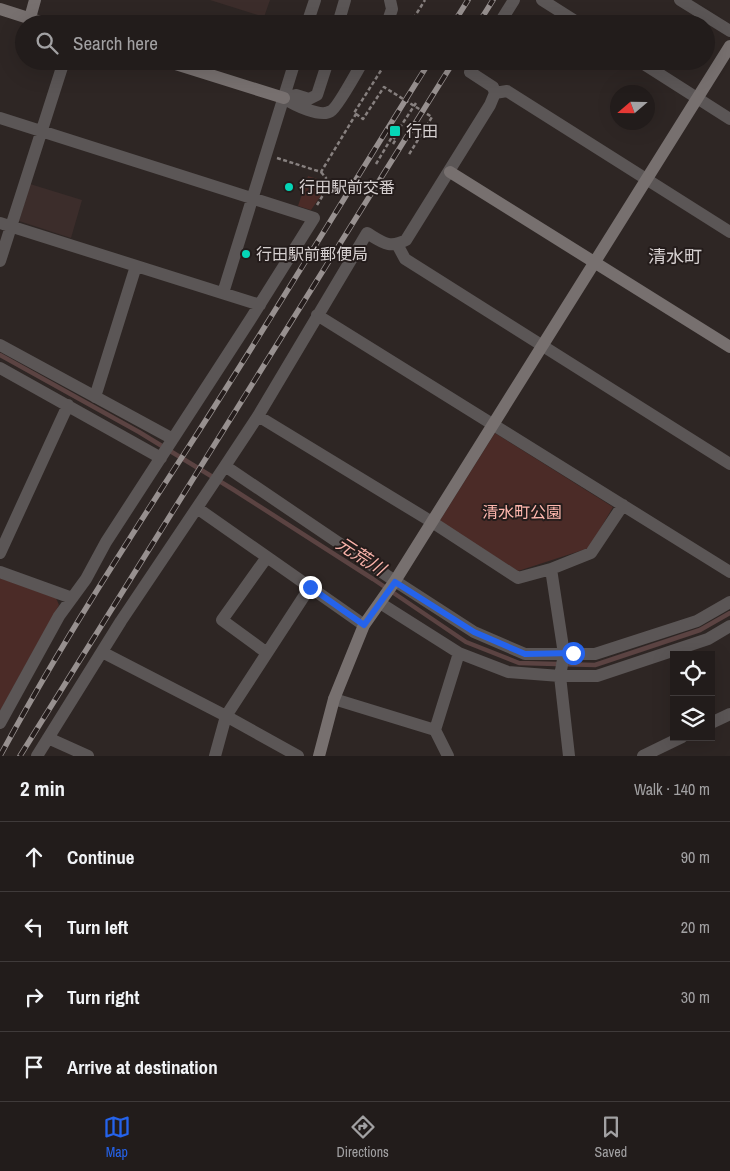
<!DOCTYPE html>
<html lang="en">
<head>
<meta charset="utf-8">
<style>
  :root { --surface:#221c1b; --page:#2a2524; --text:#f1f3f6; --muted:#a2a1a3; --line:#3f3a3a; --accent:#2563eb }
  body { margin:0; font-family:"Archivo Narrow","Noto Sans JP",sans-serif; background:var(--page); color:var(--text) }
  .controls { position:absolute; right:15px; bottom:15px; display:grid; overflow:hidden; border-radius:0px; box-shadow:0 5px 20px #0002 }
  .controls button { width:45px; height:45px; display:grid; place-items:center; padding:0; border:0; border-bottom:1px solid var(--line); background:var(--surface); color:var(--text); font:25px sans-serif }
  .compass { position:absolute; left:610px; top:85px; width:45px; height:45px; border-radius:50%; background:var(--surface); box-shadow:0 5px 20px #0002; rotate:250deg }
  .stop { position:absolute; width:15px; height:15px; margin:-11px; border:4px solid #2563eb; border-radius:50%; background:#fff }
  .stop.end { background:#2563eb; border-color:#fff; box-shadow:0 1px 5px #0008 }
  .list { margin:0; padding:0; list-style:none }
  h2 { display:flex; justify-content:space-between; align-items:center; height:65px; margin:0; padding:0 20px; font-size:21px }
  h2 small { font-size:16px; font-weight:400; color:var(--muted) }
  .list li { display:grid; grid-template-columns:32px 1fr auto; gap:15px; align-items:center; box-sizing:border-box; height:70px; padding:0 20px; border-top:1px solid var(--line) }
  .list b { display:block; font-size:19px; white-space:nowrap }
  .list em { font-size:16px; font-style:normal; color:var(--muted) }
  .icon { flex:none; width:28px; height:28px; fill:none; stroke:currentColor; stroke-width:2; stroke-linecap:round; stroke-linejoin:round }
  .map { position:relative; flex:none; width:730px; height:756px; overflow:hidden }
  .search { position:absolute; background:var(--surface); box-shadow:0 5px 20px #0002; left:15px; right:15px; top:15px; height:55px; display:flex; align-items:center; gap:12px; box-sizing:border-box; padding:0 18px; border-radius:28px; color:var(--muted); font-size:19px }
  .sheet { height:345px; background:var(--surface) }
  nav { display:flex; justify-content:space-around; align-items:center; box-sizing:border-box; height:70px; border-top:1px solid var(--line); background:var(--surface); font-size:14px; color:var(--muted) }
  nav a { display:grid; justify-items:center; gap:2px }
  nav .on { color:var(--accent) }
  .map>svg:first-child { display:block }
  .built { fill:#3c2d2b }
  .green { fill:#4b2b27 }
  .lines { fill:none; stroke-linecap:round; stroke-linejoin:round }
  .stream { stroke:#5b4342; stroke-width:4.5 }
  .path { stroke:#87807f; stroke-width:2.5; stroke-dasharray:4 2.5; stroke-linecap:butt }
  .street { stroke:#5b5656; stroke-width:12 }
  .secondary { stroke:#77706f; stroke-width:12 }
  .rail-casing { stroke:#97908f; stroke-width:5.5 }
  .rail { stroke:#241c1b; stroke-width:4; stroke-dasharray:11; stroke-linecap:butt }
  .route { stroke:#2563eb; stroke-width:6 }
  .poi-dot { fill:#05d5b6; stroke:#241c1b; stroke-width:2 }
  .labels { text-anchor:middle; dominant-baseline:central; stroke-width:4; stroke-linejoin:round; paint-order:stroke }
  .poi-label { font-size:16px; fill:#d6d0d0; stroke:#241c1b; text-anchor:start }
  .park-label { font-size:16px; fill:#feb7ae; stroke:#241c1b }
  .neighbourhood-label { font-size:18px; fill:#d6d0d0; stroke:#241c1b }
  .water-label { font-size:18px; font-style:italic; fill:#f9b2a9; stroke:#241c1b }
</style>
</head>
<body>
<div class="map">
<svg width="730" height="756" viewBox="0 0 730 756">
  <rect width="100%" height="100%" fill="#2e2624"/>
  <path class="built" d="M210,0H270L264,17Z
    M30,184L82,200L71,238L19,221Z"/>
  <path class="green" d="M308,176L324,181L322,194L311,210L298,206Z
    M495,433L613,507L589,548L518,571L439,522Z
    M0,578L56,598L59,605L0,711Z"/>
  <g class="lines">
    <path class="stream" d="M0,355L139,432L234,490L373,579L466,642L519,663L595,665L700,630L730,613"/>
    <path class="path" d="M410,24L425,0
      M405,100L389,127L397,132L416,103
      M356,114L363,119L384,87L432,117L408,156
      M393,144L396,139L394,138
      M277,158L321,172L356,114L354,113L387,61
      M376,164L392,137L394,138L397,132
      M317,205L323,195L326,178L321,172"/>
    <path class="street" d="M542,0L580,24
      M680,0L730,31
      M307,24L315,0
      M338,24L345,0
      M387,24L392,9L390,0
      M499,24L514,0
      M476,61L470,72L493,87L495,93L490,105L406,240C389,249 382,242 367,233L258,416L225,466L395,581L474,632L525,654H595L697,621L730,602
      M639,61L730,119
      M495,93L507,91L730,232
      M284,98C294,105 321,118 331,111C337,108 358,70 363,61
      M284,98L296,95L309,99L317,95L328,61
      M0,118L314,218L250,320L106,542L86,579L59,616L0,723
      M0,223L260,305
      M397,244L405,259L730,464
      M0,261L64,61
      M223,293L295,61
      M317,315L730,572
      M0,345L173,439
      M0,368L161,458
      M95,397L136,266
      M258,416L432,522L518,578L551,569L591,553L623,505
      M197,508L364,625
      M0,553L68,405
      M551,569L564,654L560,676L569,756
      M0,572L72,598
      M380,603L459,653L508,672L560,676H597L708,639L730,626
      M102,652L226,716L298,756
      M267,653L222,620L267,557
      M334,699L435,730L448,756
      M711,723L730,714
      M435,730L459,653
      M48,738L88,756
      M37,756L121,621L225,466
      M215,756L226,716L310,587
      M643,756L682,737"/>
    <path class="secondary" d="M0,9L47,24
      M30,18L35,0
      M166,61L284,98
      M450,172L730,347
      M319,756L334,699L364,625L395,581C506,402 618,224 730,46"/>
    <g class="rail-casing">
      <path id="rail" d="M453,24L468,0
        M478,24L493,0
        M0,756C59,647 127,542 195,437C275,313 351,186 430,61
        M20,756L454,61"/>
    </g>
    <use href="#rail" class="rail"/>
  </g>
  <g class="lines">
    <path class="route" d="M310,587L364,625L395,582L474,632L525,654L573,653"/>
  </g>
  <g class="poi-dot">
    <rect x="389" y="125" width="12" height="12" rx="2.5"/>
    <circle cx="289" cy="187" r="5"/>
    <circle cx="246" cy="254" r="5"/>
  </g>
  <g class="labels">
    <g class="poi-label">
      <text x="406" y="131">行田</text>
      <text x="299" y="187">行田駅前交番</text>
      <text x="256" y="254">行田駅前郵便局</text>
    </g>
    <g class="park-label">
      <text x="522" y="512">清水町公園</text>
    </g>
    <g class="neighbourhood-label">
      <text x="675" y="256">清水町</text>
    </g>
    <g class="water-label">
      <text transform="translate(361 556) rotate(33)">元荒川</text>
    </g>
  </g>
</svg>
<div class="controls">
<button><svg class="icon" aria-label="locate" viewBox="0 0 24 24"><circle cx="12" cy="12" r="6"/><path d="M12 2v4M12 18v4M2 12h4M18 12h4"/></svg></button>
<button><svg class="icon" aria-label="layers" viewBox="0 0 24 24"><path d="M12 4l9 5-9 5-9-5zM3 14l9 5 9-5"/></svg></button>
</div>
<svg class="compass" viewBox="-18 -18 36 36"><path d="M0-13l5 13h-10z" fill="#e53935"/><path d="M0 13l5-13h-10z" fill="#a2a1a3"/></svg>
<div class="stop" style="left:573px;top:653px"></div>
<div class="stop end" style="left:310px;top:587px"></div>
<div class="search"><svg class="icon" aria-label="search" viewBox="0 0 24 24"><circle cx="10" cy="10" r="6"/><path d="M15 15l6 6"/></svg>Search here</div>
</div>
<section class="sheet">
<h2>2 min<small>Walk · 140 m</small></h2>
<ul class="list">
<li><svg class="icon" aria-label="ahead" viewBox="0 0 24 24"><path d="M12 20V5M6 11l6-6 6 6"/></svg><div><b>Continue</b></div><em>90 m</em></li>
<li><svg class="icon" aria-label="left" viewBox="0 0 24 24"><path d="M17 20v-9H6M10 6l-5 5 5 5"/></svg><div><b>Turn left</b></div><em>20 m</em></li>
<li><svg class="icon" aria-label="right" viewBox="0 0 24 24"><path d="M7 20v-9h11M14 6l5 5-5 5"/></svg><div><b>Turn right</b></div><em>30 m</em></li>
<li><svg class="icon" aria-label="arrive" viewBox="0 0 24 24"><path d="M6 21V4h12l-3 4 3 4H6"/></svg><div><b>Arrive at destination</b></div></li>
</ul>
</section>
<nav>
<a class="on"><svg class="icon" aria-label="map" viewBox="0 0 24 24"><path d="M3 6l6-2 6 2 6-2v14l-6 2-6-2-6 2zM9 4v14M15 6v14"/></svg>Map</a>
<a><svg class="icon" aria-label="directions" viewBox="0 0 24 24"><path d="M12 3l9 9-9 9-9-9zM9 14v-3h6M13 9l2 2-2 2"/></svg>Directions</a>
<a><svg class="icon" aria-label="saved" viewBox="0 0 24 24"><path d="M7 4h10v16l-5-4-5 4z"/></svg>Saved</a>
</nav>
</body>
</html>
